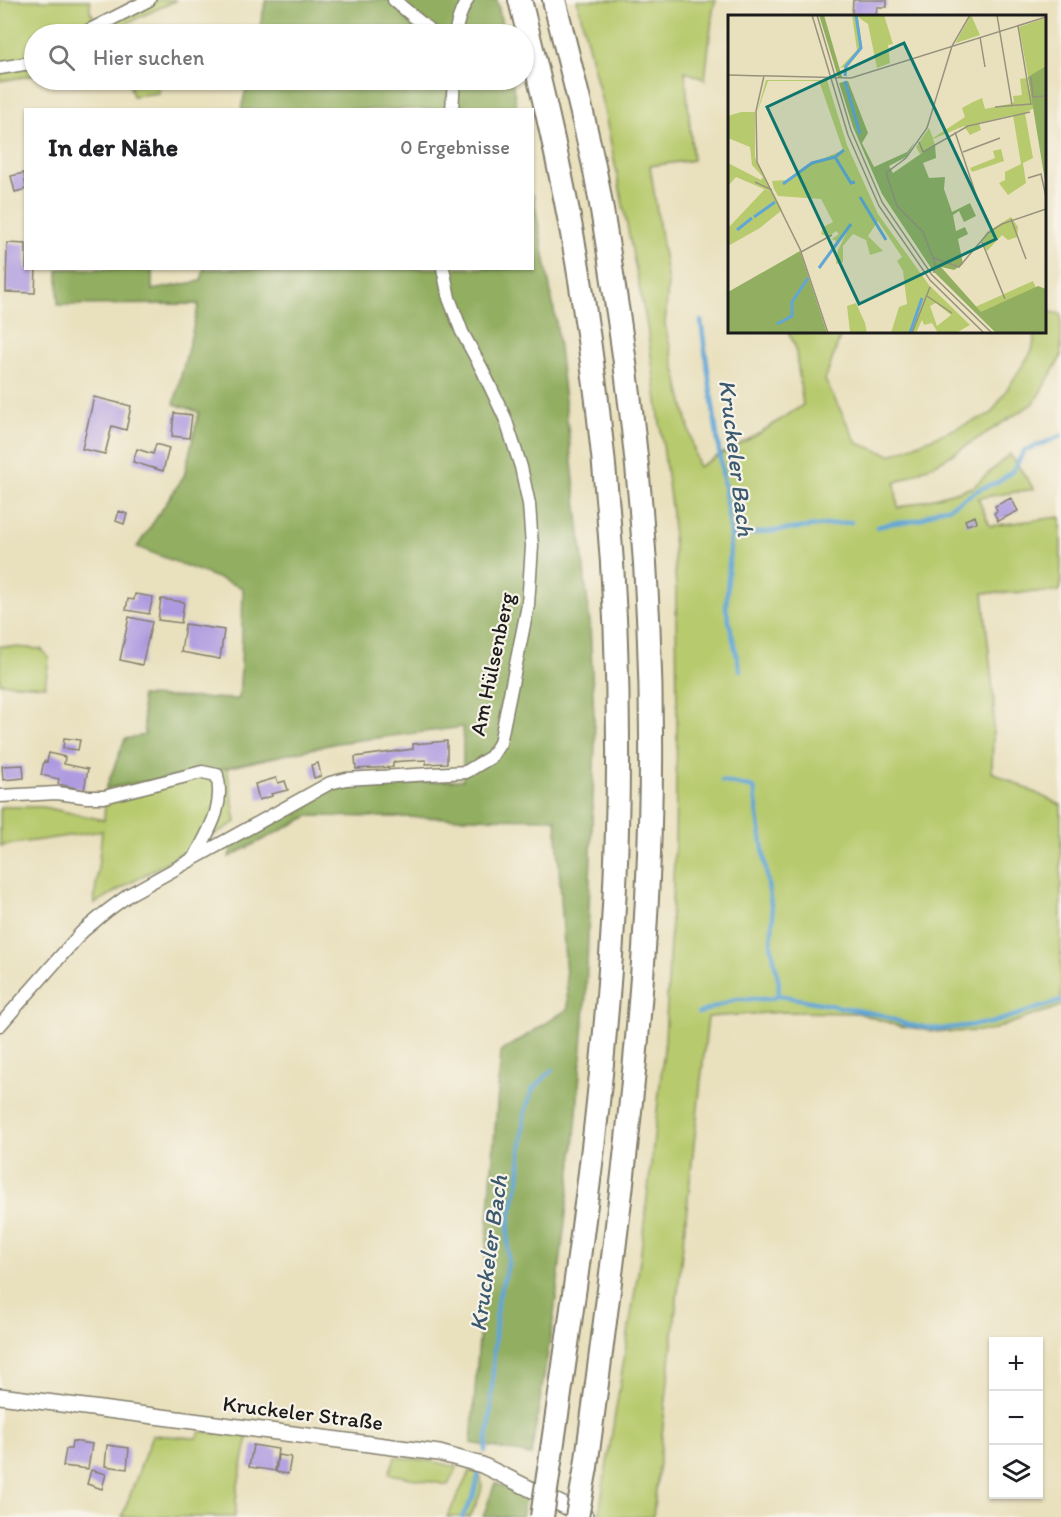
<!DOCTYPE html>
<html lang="de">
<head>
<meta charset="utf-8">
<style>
  :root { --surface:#fff; --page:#f2f2f2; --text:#202124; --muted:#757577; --line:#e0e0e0 }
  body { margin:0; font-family:Itim,sans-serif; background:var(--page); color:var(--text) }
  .controls { position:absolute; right:18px; bottom:18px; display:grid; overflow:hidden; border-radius:0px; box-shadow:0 2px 4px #0004 }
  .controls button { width:54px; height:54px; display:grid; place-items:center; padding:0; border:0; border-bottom:2px solid var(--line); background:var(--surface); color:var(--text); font:30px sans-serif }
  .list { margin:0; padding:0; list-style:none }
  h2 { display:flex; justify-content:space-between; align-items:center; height:78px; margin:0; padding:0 24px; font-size:26px }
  h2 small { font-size:20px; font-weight:400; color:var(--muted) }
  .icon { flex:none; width:33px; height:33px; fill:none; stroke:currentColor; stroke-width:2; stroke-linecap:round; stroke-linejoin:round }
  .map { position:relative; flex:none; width:1061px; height:1517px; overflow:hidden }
  .search { position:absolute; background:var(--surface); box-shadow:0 2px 4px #0004; left:24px; top:24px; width:510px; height:66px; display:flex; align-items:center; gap:15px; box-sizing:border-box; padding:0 21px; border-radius:33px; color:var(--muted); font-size:22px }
  .panel { position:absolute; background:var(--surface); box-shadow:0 2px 4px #0004; left:24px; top:108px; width:510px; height:162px; border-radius:0px }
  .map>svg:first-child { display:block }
  .green { fill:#b8ca6e; stroke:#6a7345; stroke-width:1.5 }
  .forest { fill:#92ae61; stroke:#57653e; stroke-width:1.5 }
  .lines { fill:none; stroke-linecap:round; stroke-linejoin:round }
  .stream { stroke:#60a6d6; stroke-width:4.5 }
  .building { fill:#ae9ae0 }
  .minor-casing { stroke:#827e6c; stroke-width:15 }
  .tertiary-casing { stroke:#827e6c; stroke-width:18 }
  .motorway-casing { stroke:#827e6c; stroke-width:26 }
  .minor { stroke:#fff; stroke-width:12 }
  .tertiary { stroke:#fff; stroke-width:15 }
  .motorway { stroke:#fff; stroke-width:22 }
  .motorway-bridge-casing { stroke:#827e6c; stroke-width:26; stroke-linecap:butt }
  .motorway-bridge { stroke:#fff; stroke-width:22 }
  .labels { text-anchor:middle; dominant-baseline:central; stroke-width:4.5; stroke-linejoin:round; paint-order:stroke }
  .street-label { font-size:22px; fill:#1c1c1c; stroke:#f7f3e8 }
  .water-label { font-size:24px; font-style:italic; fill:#3b5a70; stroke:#f7f3e8 }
  .inset-river { fill:none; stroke:#60a6d6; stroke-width:3 }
  .inset-road { fill:none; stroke:#97927d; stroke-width:1.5 }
  .view { fill:#0f766e; fill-opacity:0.15; stroke:#0f766e; stroke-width:3 }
  .inset-edge { fill:none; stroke:#1c1c1c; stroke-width:3 }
</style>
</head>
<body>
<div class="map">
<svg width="1061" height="1517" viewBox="0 0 1061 1517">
  <rect width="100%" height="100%" fill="#f7f3e8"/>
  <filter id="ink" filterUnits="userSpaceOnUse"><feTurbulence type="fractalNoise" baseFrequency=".0167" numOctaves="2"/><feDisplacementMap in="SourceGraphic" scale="12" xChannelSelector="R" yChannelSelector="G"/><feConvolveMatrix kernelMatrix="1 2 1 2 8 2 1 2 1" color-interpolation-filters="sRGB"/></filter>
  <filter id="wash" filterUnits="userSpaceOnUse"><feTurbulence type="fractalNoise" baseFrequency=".008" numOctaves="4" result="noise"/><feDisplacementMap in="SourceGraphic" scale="24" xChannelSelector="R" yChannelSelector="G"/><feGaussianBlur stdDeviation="1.35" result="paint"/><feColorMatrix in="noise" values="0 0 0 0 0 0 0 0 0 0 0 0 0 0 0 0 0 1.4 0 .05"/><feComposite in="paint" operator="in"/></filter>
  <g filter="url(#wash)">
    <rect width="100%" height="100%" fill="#e9e0bd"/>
    <path class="green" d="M0,0H90V11L99,25L156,0H177L103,34H34V75L0,81Z
      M577,0H716L713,10L705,80L685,71L693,160L650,166L668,282L665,325L698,467L760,433L803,405L795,345L788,332H842L825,380L857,443L891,455L991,414L1032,351L1036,332H1044L1045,311L1061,314V357L1034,403L945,459L895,483L898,508L973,487L1010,454L1034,489L978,498L990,526L1059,517L1061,518V588L1058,592L983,593L994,701L992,772L1061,805V1006L989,1031L939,1032L899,1026L858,1013L782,1012L708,1017L653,1517H608L599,1513L640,1260L665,1040L675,842L677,725L676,591L672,513L647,326L605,114Z
      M128,80H182L158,83L159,93L133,96Z
      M0,646L41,649L49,658L45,686L0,683Z
      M227,768L236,822L94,904L102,831L0,846V807H43L104,820L106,788Z
      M201,1431L248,1437L237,1490L235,1517H122L152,1435L196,1438Z
      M395,1457L431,1461L457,1467L448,1485L389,1474Z
      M470,1471L479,1473C487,1488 476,1503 470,1517H447Z"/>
    <path class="forest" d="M266,0H497L504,34H258Z
      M248,80H512L517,109L241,110Z
      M533,194L556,321L590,623L595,741L586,994L575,1138L554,1315L531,1455L471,1443L501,1052L568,1009L556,819L309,816L229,857L232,844L331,787L463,780V727L337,743L226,768L106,788L125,739L145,735L141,696L239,699L241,668L243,588L137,547L184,476L199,412L174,404L199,304L58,305V269H152V290L201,281L204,269L532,268Z
      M495,1483L525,1497L522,1517H483Z"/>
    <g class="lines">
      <path class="stream" d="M701,321L731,536L726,608L740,670
        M877,527L893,523L908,522L921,519L939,509L948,508L980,489L998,482L1013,471L1024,451L1061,436
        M731,536L851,522
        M778,995L882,1015L908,1025L940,1029L991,1023L1061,1001
        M699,1013L736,999H771L778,995L779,983L771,944L773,918L754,788L722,781
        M485,1451L490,1421L497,1303L508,1265V1231L512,1208L519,1180L524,1115L532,1090L552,1070
        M462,1517L473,1497L479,1473"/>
    </g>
    <g id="blocks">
      <path class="building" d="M853,0H887V7H877L876,16H852Z
        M24,173L26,189L15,192L11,176Z
        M7,243L26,244V268H36L35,293L6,292Z
        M94,397L131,406L126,430L112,426L105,454L82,449Z
        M174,413L192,415L189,438L172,436Z
        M156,444L169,448L163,471L133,462L137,449L153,454Z
        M1011,498L1018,511L998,521L994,513L997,511L995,506Z
        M119,511L127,514L124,524L116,521Z
        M975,516L977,522L967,525L965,520Z
        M135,594L153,597L149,614L126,610L128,599L134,600Z
        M161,599L184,602L181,623L158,620Z
        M129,617L152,622L142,665L120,660Z
        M185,624L224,630L220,659L181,652Z
        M64,738L80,740L78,750L63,748Z
        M447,741V763L426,764V760L403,761L393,762V767L356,769L355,757L413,749V744Z
        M49,753L65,757L64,764L88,769L84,790L58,784L59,779L41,775L44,761L47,762Z
        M318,763L321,776L314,778L311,765Z
        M23,765L24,778L3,780L2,766Z
        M276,778L278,783L285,781L288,790L271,794L272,796L259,800L255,784Z
        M72,1441L92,1444L88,1469L63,1466L66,1449H71Z
        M107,1445L129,1448L127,1469L105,1466Z
        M253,1445L278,1449L275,1471L249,1467Z
        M278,1455L291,1457L288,1474L276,1472Z
        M91,1470L106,1474L102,1489L87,1484Z"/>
    </g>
  </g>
  <g filter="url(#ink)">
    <use href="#blocks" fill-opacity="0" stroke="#827e6c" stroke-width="1.5"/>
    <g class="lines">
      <g class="minor-casing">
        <path id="minor" d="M394,0L434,34
          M82,34L149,0
          M456,34C456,22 461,11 467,0
          M0,68L30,63L34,61
          M452,110L454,80
          M0,796L57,793L87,797H104L202,772L217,775C225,807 209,830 195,857
          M0,1025L82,932L107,911L130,894L330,783L346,779L466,772L491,757L500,743L528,605L532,546L529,504L521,467L505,418L482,369L462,332L449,298L443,268"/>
      </g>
      <g class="tertiary-casing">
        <path id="tertiary" d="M0,1396L439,1453L482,1465L585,1516"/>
      </g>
      <g class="motorway-casing">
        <path id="motorway" d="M520,0C543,93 565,186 580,280C609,460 622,647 617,829C612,1037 582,1243 552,1449
          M554,0C568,55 582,110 594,166C604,215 610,264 618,313C643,481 655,653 650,824C644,1040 614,1253 586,1467"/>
      </g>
      <use href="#minor" class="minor"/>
      <use href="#tertiary" class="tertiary"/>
      <use href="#motorway" class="motorway"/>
      <g class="motorway-bridge-casing">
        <path id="motorway-bridge" d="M542,1517L552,1449
          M577,1517L586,1467"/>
      </g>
      <use href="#motorway-bridge" class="motorway-bridge"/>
    </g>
  </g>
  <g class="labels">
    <g class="street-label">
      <text transform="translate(492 664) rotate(-78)">Am Hülsenberg</text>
      <text transform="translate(303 1413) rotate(7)">Kruckeler Straße</text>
    </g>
    <g class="water-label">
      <text transform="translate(737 458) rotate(83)">Kruckeler Bach</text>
      <text transform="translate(488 1253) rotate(-82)">Kruckeler Bach</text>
    </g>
  </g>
  <g transform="translate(728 15)">
    <rect width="318" height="318" fill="#e9e0bd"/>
    <path d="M124,0H156L165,29L160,30L162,48L149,53L140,9L130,2L134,33L119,53L117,62L116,52L112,53L129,35ZM243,0L252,20L228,28V27ZM318,3V87L305,88L306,93L297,98L305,143L295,148L298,168L280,180L271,168L277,165V157L293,149L285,100L251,108L253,115L242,120L236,111L205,124L207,129L192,139L188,132L201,113L205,123L237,102L234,93L245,87L254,83L257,94L281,89L286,87L285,81L294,80L292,64L298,63L304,83L291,12ZM38,65H99L119,130L150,199L201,270L242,310L228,318H210L204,308L196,310L194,305L188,318H163L171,292L179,289L175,256L169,246L174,242L150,206L140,221L155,236L142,240L138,225L125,219L115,231V247L108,249L110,235L121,213L110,227L104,224L111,219L108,216L100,222L93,219L95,212L105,207L93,184L50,181L46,174L44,166L59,165L78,151L115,135L91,66H40L29,98ZM208,288L223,300L209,311L202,291ZM13,97H27V142L45,178L8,162L0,171V148L33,165L35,162L24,150L22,132L0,123V101ZM273,134L276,146L244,157L242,153L267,143L265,136ZM37,174L46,179L54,195L32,213L0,231V213ZM283,202L290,212L289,222L280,225L274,220L259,236L254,225L259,217ZM305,266L308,273L305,277L253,298L247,292ZM128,288L137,308L139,318H119L122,317L119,291Z" fill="#b8ca6e" fill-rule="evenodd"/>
    <path d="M91,0H96L114,62H110ZM318,51V172L300,62ZM120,66L140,118L134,128L146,152L179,137L187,127L178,142L161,151L165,158L207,129L208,143L195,148L201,163L217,162L216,174L224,197L242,188L248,201L236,207L231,196L225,200L228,216L237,212L240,219L230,224L235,249L226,255L213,252L253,297L310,271L318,274V318H268L205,256L154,179L125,112L111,68ZM72,236L99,318H0V277Z" fill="#92ae61"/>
    <path class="inset-river" d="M117,61L118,51L133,33L128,0M117,66L132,119M116,135L107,142L123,168L127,167M55,169L84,148L107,142M132,182L158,225M26,202L47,187M9,215L24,203M91,253L123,209M49,309L64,301V287L80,263M182,318L194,283"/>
    <path class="inset-road" d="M84,0L120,120L151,191L202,265L256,318M89,0L123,115L154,187L204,260L264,318M269,0L284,90M252,22L257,52M0,60L123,63L318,2M36,61L28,96L29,147L72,234L100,318M303,62L305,82L318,81M267,92L303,89L290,11M227,117L250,186M191,127L195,137L240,111L302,97M235,137L272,123M300,163L313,159L318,182M27,167L44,175M283,204L298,244M254,227L277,284M73,237L104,220M206,243L231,252L260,218L274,209L318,194M206,258L207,248L195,217L169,191L158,158L178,143L199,113L224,31L242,0M199,281L224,298M184,318L202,272"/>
    <path class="view" d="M176,28L268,224L131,289L39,92Z"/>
    <rect width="318" height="318" class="inset-edge"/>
  </g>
</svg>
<div class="controls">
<button>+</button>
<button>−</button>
<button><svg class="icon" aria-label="layers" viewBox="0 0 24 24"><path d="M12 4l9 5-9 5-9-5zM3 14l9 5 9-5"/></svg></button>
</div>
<div class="search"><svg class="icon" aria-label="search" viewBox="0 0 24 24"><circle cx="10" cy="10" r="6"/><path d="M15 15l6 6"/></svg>Hier suchen</div>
<section class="panel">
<h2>In der Nähe<small>0 Ergebnisse</small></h2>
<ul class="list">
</ul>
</section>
</div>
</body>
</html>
